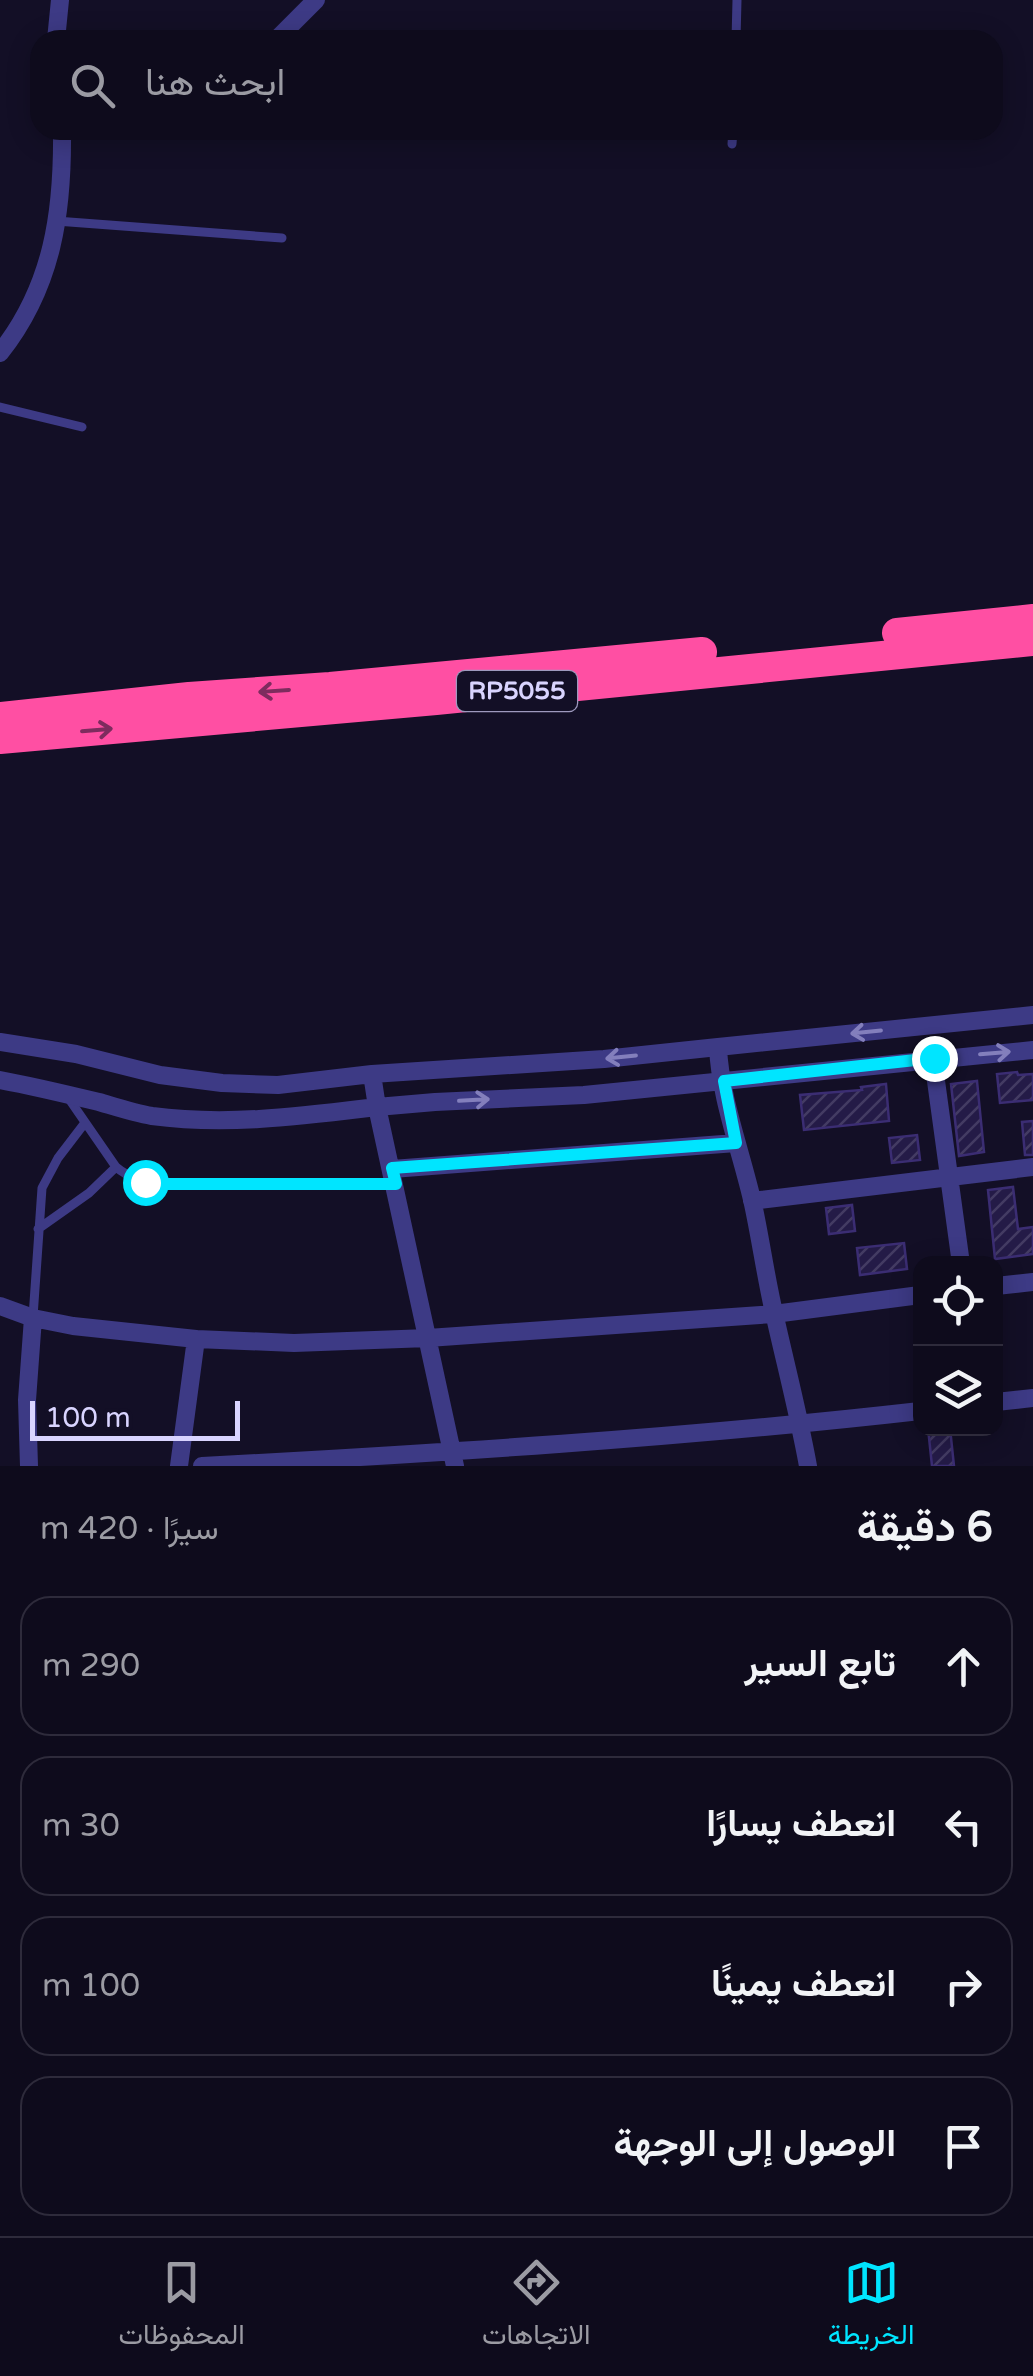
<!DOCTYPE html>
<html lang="ar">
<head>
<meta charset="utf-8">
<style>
  :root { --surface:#0e0b1c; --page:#171425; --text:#f1f3f6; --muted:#9b9ba3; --line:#2e2b3b; --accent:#00e5ff }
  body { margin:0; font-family:"Varela Round",Vazirmatn,sans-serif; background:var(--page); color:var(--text); direction:rtl }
  .controls { position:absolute; right:30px; bottom:30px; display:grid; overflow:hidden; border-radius:20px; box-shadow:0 5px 25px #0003 }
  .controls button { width:90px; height:90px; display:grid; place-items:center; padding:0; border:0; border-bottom:2px solid var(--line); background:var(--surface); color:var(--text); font:50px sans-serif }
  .scale { position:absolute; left:30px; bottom:25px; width:210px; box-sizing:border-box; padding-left:10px; border:5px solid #d9d4ff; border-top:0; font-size:28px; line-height:35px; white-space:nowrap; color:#d9d4ff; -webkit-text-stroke:8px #130f26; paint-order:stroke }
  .stop { position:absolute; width:30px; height:30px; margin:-22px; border:8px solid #00e5ff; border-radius:50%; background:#fff }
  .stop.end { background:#00e5ff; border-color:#fff; box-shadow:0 2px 10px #0008 }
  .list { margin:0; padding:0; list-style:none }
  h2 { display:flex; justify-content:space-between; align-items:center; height:130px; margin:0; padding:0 40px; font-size:42px }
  h2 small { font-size:32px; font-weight:400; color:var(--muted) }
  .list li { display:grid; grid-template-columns:65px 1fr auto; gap:30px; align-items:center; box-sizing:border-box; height:140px; margin:0 20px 20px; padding:0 20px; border:2px solid var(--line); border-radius:30px }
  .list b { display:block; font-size:38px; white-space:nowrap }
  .list em { font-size:32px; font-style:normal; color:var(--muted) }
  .icon { flex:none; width:55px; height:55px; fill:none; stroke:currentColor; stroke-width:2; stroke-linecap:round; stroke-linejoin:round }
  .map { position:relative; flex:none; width:1033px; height:1466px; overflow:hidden; direction:ltr }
  .search { position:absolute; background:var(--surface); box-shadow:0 5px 25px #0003; left:30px; right:30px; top:30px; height:110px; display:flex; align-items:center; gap:25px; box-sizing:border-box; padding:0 35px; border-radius:30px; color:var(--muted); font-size:38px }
  .sheet { height:770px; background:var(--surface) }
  nav { display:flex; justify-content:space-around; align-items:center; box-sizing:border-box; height:140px; border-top:2px solid var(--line); background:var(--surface); font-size:28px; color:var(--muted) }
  nav a { display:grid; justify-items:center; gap:5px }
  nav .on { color:var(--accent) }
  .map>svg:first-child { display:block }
  .building { fill:url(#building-hatch); stroke:#3b2d73; stroke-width:2.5 }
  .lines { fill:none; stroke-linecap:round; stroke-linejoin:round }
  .lane { stroke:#3d3a85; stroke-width:9 }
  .street { stroke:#3d3a85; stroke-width:18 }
  .highway { stroke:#ff4fa3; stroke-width:30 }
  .oneway { stroke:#7d2c5e }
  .oneway2 { stroke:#837fbc }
  .route { stroke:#00e5ff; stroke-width:12 }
  .labels { text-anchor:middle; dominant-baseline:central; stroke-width:8; stroke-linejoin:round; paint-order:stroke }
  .shield { fill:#130f26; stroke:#9e99be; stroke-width:2.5 }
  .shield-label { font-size:25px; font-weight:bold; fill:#d9d4ff }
</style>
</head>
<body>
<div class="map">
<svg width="1033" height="1466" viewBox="0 0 1033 1466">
  <defs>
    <pattern id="building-hatch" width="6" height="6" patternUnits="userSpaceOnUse" patternTransform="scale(2.5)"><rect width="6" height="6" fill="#241b47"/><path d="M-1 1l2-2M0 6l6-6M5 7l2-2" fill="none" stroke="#433b63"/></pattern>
  </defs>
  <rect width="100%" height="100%" fill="#130f26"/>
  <path class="building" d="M1017,1072L1018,1075L1033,1074V1100L1000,1103L997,1074Z
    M977,1081L984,1152L959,1156L951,1084Z
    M886,1084L889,1121L804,1130L800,1095L862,1090L861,1087Z
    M1033,1121V1155H1025L1022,1122Z
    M917,1135L920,1160L892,1163L889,1138Z
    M1013,1187L1018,1229L1033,1227V1254L995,1259L988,1190Z
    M852,1205L855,1231L829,1234L826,1208Z
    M904,1243L907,1269L860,1275L857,1248Z
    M928,1428H950L954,1466H932Z"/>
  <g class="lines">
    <path class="lane" d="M736,40L737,0
      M732,144L733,130
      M56,221L282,238
      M0,407L82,427
      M67,1096L116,1167C129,1178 143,1181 159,1184H395
      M38,1229L89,1193L116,1167
      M33,1317L42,1188L58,1158L84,1124"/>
    <path class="street" d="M56,40L60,0
      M276,40L316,0
      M0,353C53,286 63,212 62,130
      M0,1042L76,1054L160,1075L222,1083L278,1085L372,1074L377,1107C302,1116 227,1126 152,1116C134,1113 116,1107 99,1102C66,1094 33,1086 0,1080
      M933,1059L961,1264
      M372,1074L604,1059L718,1047
      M392,1169L736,1143
      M752,1201L1033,1167
      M996,1286L1033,1282
      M0,1306L33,1318L73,1326L196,1339L294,1343L428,1338L774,1314L920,1295
      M996,1402L1033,1398
      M29,1466L27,1400L33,1318
      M179,1466L196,1339
      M202,1466C442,1453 682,1438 920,1411
      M455,1466L377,1107L435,1102L584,1095L1033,1050
      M808,1466C799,1416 786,1366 775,1317C766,1279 761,1241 753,1204C742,1154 720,1098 718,1047L1033,1015"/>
    <path class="highway" d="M897,633L1033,619
      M0,717L189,697L330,687L702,652
      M0,739L436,700L1033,641"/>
  </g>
  <defs><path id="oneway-shaft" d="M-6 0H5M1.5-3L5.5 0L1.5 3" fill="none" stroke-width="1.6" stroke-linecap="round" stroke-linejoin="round" transform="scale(2.5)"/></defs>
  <g class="oneway">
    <use href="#oneway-shaft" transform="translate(274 691) rotate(176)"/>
    <use href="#oneway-shaft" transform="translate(97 730) rotate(-5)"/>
  </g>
  <g class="oneway2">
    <use href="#oneway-shaft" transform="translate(866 1032) rotate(174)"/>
    <use href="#oneway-shaft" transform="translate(995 1053) rotate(-5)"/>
    <use href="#oneway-shaft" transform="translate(621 1057) rotate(174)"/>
    <use href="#oneway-shaft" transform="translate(474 1100) rotate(-3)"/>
  </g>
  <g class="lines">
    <path class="route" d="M145,1182L159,1184H396L392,1168L736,1143L724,1081L934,1058"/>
  </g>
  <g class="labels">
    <rect class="shield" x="457" y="671" width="120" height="40" rx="8"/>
    <g class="shield-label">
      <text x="517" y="691">RP5055</text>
    </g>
  </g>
</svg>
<div class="controls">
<button><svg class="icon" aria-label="locate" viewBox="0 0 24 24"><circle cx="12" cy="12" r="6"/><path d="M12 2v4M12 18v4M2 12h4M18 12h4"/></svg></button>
<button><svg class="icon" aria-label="layers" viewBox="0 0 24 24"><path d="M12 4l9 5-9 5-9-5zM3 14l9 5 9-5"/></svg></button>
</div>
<div class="scale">100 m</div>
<div class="stop" style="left:145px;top:1182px"></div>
<div class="stop end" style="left:934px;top:1058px"></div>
<div class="search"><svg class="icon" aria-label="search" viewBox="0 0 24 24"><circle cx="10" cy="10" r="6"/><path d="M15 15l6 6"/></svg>ابحث هنا</div>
</div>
<section class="sheet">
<h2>6 دقيقة<small>سيرًا · 420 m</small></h2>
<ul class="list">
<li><svg class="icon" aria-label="ahead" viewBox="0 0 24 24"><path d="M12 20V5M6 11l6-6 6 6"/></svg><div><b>تابع السير</b></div><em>290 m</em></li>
<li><svg class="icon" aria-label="left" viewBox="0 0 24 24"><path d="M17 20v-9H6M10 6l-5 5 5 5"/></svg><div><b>انعطف يسارًا</b></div><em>30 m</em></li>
<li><svg class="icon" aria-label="right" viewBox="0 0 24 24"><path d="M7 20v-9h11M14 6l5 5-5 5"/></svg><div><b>انعطف يمينًا</b></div><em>100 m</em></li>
<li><svg class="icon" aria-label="arrive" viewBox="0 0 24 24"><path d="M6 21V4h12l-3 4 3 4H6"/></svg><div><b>الوصول إلى الوجهة</b></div></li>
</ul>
</section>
<nav>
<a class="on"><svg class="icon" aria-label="map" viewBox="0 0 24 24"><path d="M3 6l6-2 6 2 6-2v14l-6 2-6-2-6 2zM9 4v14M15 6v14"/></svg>الخريطة</a>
<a><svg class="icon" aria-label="directions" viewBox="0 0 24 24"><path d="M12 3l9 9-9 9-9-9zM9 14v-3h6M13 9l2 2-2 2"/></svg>الاتجاهات</a>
<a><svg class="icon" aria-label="saved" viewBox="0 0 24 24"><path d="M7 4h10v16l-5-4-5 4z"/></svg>المحفوظات</a>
</nav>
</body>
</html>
